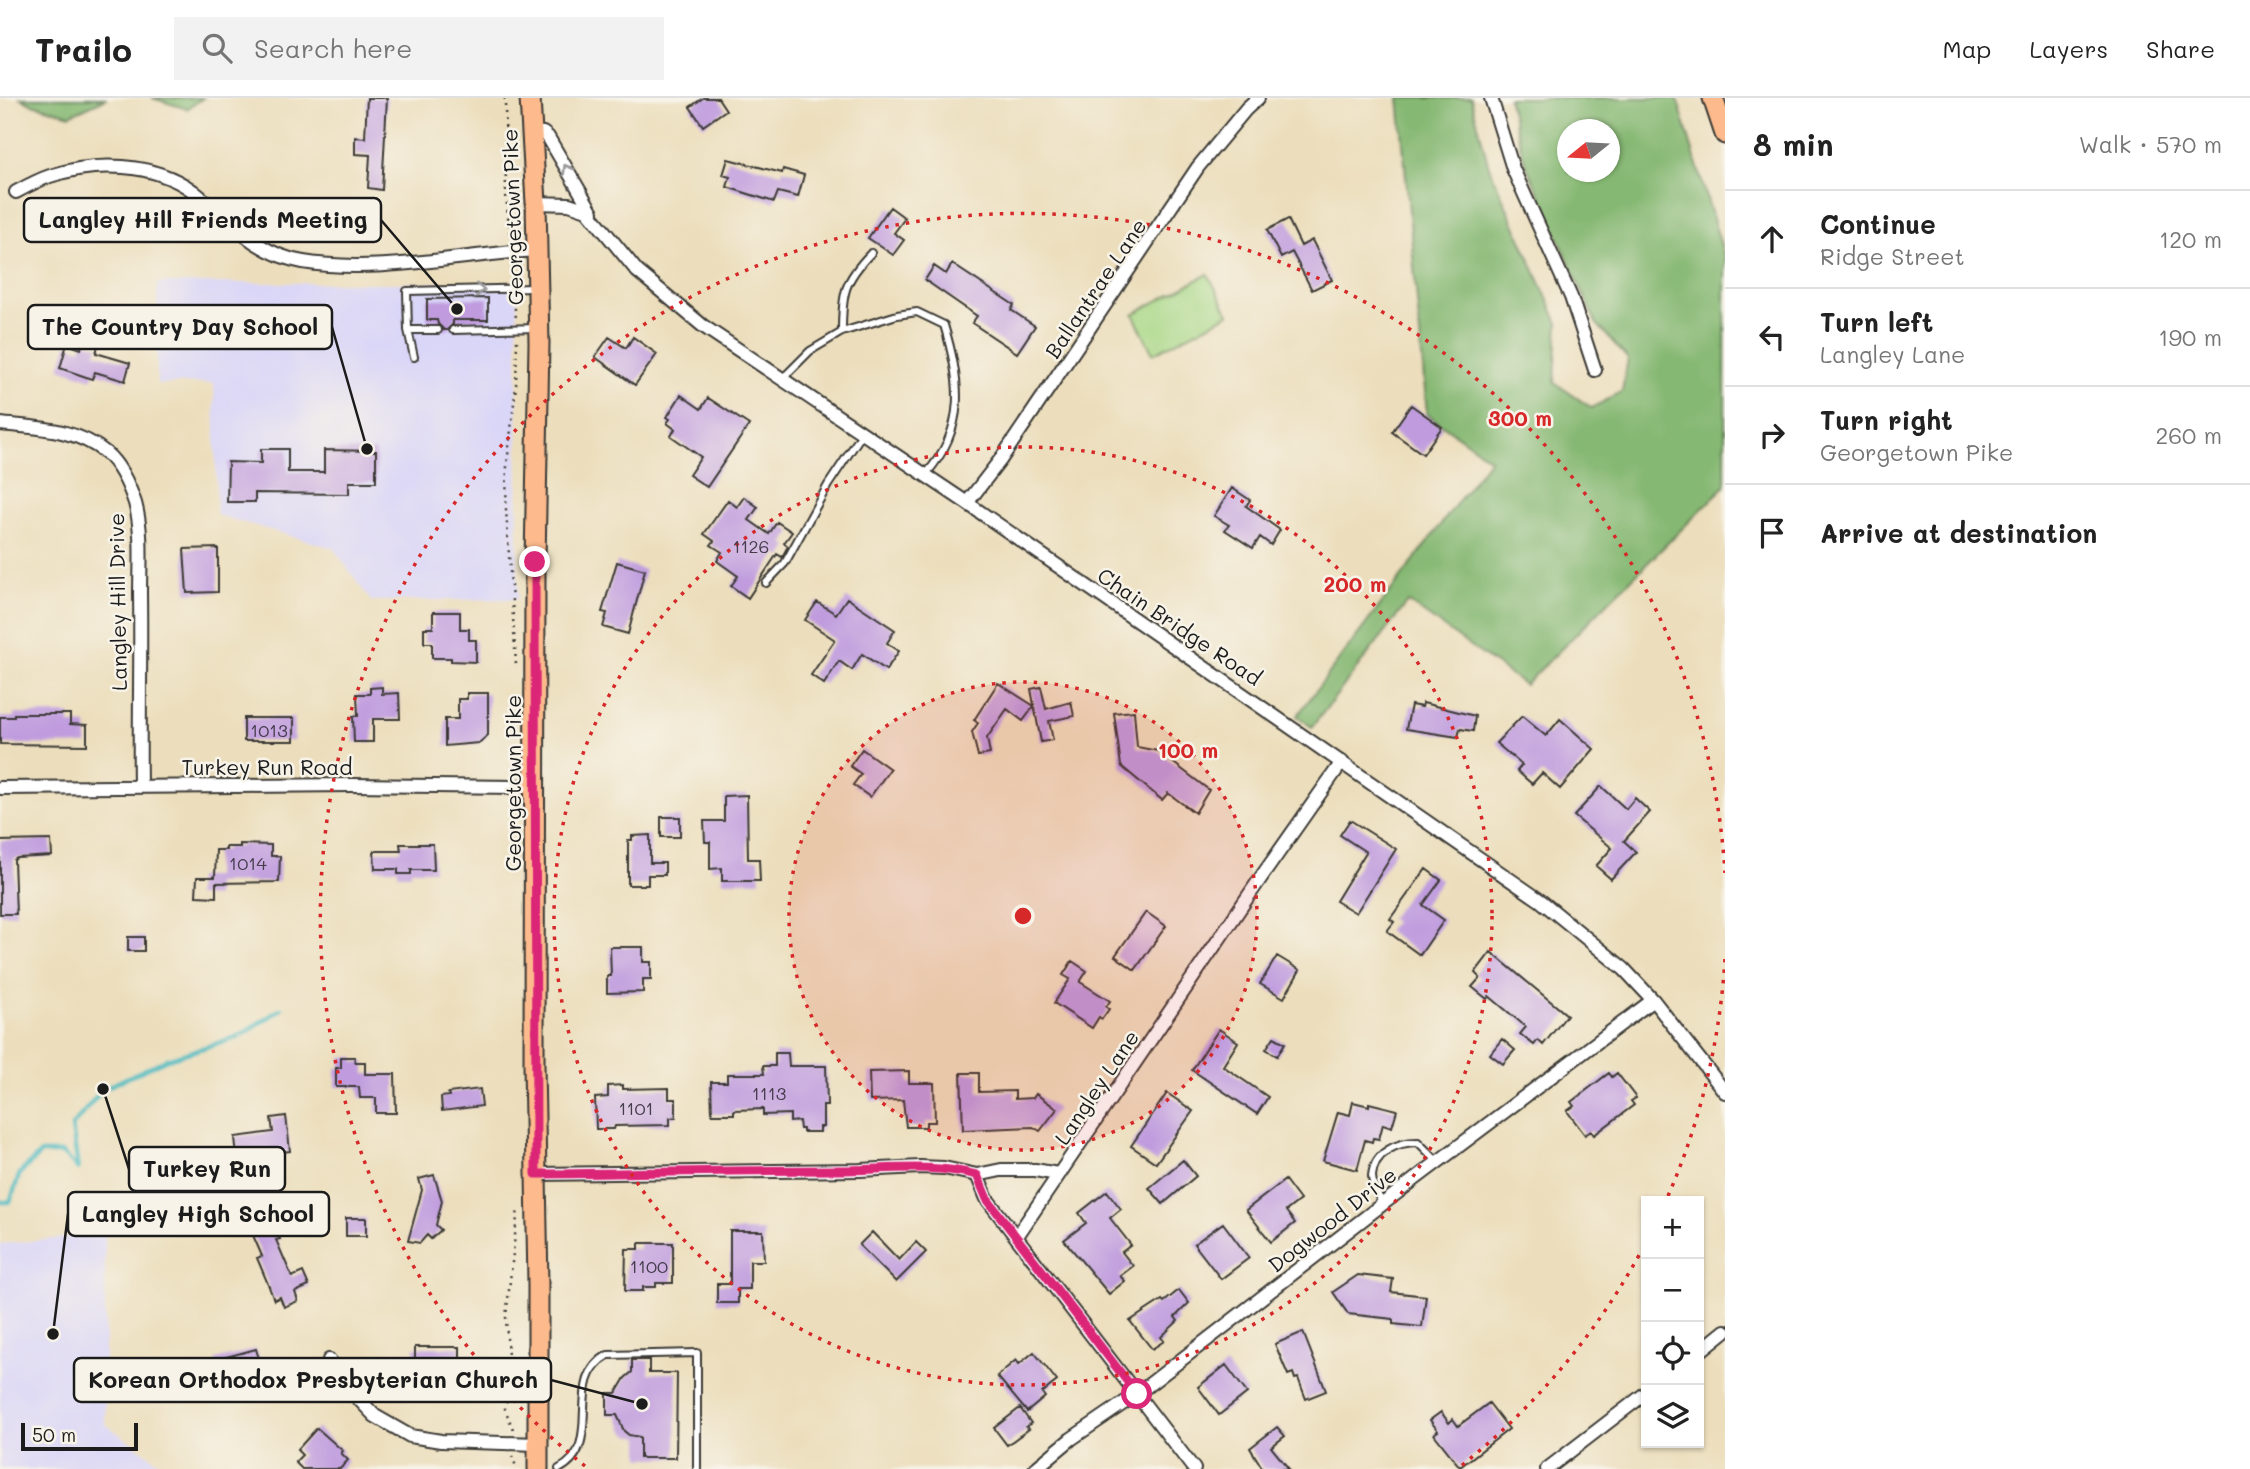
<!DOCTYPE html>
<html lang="en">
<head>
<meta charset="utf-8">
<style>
  :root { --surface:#fff; --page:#f2f2f2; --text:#222; --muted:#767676; --line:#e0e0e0 }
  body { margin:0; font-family:Mali,sans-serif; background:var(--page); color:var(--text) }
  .controls { position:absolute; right:21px; bottom:21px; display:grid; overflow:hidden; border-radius:0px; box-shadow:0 2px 5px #0004 }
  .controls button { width:63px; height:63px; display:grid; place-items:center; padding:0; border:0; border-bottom:2px solid var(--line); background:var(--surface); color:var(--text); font:35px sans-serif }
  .compass { position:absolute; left:1557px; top:21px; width:63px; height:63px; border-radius:50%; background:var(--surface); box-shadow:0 2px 5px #0004; rotate:252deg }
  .scale { position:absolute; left:21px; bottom:18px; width:117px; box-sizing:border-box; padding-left:7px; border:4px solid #1c1c1c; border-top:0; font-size:19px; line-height:24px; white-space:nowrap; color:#1c1c1c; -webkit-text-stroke:5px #f7f3e8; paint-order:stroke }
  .stop { position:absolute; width:21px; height:21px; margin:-16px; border:5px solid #db2777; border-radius:50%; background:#fff }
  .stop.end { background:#db2777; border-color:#fff; box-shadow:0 2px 7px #0008 }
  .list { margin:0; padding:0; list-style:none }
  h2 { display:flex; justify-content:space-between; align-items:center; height:91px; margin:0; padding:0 28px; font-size:30px }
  h2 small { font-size:23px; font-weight:400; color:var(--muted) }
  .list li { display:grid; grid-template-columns:46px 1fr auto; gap:21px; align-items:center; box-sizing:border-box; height:98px; padding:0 28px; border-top:2px solid var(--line) }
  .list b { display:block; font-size:26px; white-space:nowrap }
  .list p { margin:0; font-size:23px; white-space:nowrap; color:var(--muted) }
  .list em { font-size:23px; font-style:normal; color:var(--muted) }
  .icon { flex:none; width:38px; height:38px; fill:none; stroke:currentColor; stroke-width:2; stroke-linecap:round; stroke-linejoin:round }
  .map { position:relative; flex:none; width:1725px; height:1371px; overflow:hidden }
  header { display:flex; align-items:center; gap:42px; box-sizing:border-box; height:98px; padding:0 35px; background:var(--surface); border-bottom:2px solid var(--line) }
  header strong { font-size:33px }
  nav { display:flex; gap:38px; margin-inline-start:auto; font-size:24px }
  .search { width:490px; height:63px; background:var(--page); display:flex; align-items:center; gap:18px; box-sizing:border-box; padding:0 24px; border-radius:0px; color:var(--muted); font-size:26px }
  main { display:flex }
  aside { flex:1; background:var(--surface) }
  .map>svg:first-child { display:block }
  .built { fill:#dad6f7 }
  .green { fill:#a7d785; stroke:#627a50; stroke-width:2 }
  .forest { fill:#85b872; stroke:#506a47; stroke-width:2; fill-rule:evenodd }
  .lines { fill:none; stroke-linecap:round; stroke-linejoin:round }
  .stream { stroke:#49b9bf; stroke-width:4.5 }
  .building { fill:#c09cde }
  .lane-casing { stroke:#3b3934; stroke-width:10 }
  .street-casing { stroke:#3b3934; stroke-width:16 }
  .primary-casing { stroke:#3b3934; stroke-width:23 }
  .path { stroke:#3b3934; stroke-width:2.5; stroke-dasharray:2 5; stroke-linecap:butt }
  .lane { stroke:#fff; stroke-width:6 }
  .street { stroke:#fff; stroke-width:12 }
  .primary { stroke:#fcba8d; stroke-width:19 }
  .oneway { stroke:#999 }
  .route { stroke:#db2777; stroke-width:9 }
  .ring { fill:none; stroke:#d62828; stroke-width:3.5; stroke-dasharray:3.5 7 }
  .labels { text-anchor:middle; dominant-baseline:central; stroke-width:5; stroke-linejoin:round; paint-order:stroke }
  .number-label { font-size:18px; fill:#453c4c }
  .street-label { font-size:21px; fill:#1c1c1c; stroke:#f7f3e8 }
  .centre { fill:#d62828; stroke:#f7f3e8; stroke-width:3.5 }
  .ring-label { font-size:21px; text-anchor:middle; font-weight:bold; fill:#d62828; stroke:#f7f3e8; stroke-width:5; stroke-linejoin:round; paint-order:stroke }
  .leader { fill:none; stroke:#1c1c1c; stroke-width:2.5 }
  .callout-dot { fill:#1c1c1c; stroke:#f7f3e8; stroke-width:2.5 }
  .callout { fill:#f7f3e8; stroke:#1c1c1c; stroke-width:2.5 }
  .callout-label { font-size:23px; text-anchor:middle; font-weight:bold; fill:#1c1c1c }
</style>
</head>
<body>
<header>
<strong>Trailo</strong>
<div class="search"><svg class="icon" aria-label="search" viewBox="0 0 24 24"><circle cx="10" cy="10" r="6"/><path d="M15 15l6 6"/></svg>Search here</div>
<nav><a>Map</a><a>Layers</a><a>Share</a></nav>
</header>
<main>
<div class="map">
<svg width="1725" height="1371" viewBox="0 0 1725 1371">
  <rect width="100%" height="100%" fill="#f7f3e8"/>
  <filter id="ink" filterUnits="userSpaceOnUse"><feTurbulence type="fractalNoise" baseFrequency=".0143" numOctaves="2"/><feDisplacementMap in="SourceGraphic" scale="14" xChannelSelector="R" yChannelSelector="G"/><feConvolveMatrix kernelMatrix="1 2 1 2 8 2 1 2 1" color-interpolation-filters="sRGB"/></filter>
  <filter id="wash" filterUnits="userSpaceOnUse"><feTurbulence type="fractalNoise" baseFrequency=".00686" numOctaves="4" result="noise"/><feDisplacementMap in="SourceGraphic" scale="28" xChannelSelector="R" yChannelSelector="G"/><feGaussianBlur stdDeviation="1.57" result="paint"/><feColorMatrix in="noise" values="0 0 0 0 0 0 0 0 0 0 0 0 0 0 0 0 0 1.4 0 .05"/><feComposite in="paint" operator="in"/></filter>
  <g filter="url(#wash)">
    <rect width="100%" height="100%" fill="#ecdebc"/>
    <path class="built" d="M157,185H517L518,501L371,503L333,450L217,417L214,285L157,286Z
      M105,1136V1326L169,1371H0V1146Z"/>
    <path class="green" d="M1208,176L1229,216L1153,256L1133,216Z"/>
    <path class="forest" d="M21,0H107L70,17L29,5Z
      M152,0H203L187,11Z
      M1399,0H1471L1489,69L1558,225L1555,285L1592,310L1622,293L1628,261L1596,225L1524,62L1508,0H1677L1725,161V388L1525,587L1408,504L1312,629L1297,618L1490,361L1427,316ZM1568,32H1610V74H1568Z"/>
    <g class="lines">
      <path class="stream" d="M0,1104H10L20,1075L41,1055H62L78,1071L72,1028L103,991L167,961L238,939L281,911"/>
    </g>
    <g id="blocks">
      <path class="building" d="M367,0H387L382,92L368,90L370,57L355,56V39L365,40Z
        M703,0H718L726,12L703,28L690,9Z
        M728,61L782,75L783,71L804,77L798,99L778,94L774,104L727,89L730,79L723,77Z
        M890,109L905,120L894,135L904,142L893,157L868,140Z
        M1288,121L1301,148L1312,142L1332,182L1312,192L1292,154L1281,160L1267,132Z
        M952,166L1014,207L1011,212L1035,228L1017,255L972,225L977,218L925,182L934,168L946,176Z
        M488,200V222H453V226L447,232H444L438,226L437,222H427V201Z
        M609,239L626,250L633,239L657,256L635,287L595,259Z
        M83,243L98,248L96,255L130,265L125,283L95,274L92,281L60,270L67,246L81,251Z
        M681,297L701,311L708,300L749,327L707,389L689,377L701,359L671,338L675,331L667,325L670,321L667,319Z
        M1411,307L1442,329L1423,356L1392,334Z
        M261,351H288V374H324V352L376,353V384H349V396L255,395V404H227L228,364L261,365Z
        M1232,390L1250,402L1246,408L1280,432L1271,447L1260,439L1253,450L1225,432L1229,427L1214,418Z
        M744,399L758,409L749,422L769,436L777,424L792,434L784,445L788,448L782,459L777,456L748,500L731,488L738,478L717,463L722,454L711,447L714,443L704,436L728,402L737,409Z
        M218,450V494L187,495L184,451Z
        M617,464L645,472L628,536L603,529L607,515L602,514Z
        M847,500L895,532L887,545L899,553L886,572L862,556L852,572L839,563L824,586L811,577L835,542L805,522L817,504L836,516Z
        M433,514H460V531H469V542H476V564L451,563V560H432V545H424V530H433Z
        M998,585L1034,608L1023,623L1007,611L987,640L990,656L978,658L972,634L978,625L974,622Z
        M382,589V596L399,595L400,621H373V644H354L353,618H358L357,596H370V590Z
        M1041,589L1046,611L1071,604L1074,618L1049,623L1053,642L1041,644L1031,591Z
        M467,595H488V637L479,645L445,648V621H458V601H467Z
        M1423,605L1475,618L1473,633L1460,631L1458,639L1406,631L1411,607L1422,609Z
        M1134,613L1137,649L1158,653L1209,692L1195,715L1168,695L1162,702L1121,668L1114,615Z
        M14,616H70V626L87,627V647L0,646V619H14Z
        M1522,618L1546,638L1560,621L1594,651L1560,691L1542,675L1532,686L1517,673L1522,667L1496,645Z
        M244,620H294V643H244Z
        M862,651L890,671L870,699L853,687L861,676L850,668Z
        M1601,688L1626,711L1635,700L1650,714L1624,743L1636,754L1611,781L1596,768L1612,750L1574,718Z
        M747,697L748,761H759L760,783H722V770L710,771V744H705L704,723H724V698Z
        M661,719H680V739H661Z
        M1350,722L1396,751L1356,815L1336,803L1366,754L1340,737Z
        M650,737V765H665V777H648V787H628V742H632V738Z
        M51,742L52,758L17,760L14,762L16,816H0V743Z
        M240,746L271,747V758H280L279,784L216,785V799L196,798L197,779H215L216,752H226V749H240Z
        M400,746H433L434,772H411V776H398V771H375L374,753H401Z
        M1426,771L1441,782L1423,807L1444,822L1420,857L1387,833L1394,824L1390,821Z
        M1146,814L1166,828L1135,872L1115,858Z
        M128,839H144V853H128Z
        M610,849H643V864H651V881H643V894L607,895V878H611Z
        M1491,854L1567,917L1543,947L1538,942L1534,947L1520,936L1526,929L1489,898L1487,901L1472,889L1480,880L1475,875Z
        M1277,858L1300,872L1284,900L1260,886Z
        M1072,863L1087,873L1080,884L1110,903L1106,909L1109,911L1102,921L1099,919L1092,930L1054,905L1070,881L1063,877Z
        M1219,931L1238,944L1223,968L1268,999L1257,1016L1192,972Z
        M1274,939L1285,945L1277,958L1266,951Z
        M1502,941L1515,952L1503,966L1490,956Z
        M775,955H788L789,968H826L827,1007H823V1029H820V1034H803V1031H800L799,1023L790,1024V1016L763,1017V1011L734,1012V1016H712L711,984H727V976H764L763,968H775Z
        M341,959H355V964H365V976H395L396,1015H376V1000H360L359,989H336V970H341Z
        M909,973V985H934L935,1024H926V1029H906L903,1002L870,1003L869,974Z
        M961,975H979V994L1015,993V1001L1033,1000L1036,996L1057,1011L1040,1033L1033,1029L963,1032Z
        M1609,975L1612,979L1617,975L1636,1000L1631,1003L1634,1007L1594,1037L1591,1033L1585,1037L1567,1013L1574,1008L1571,1004Z
        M623,987V991L669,990V1001H676V1019L670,1020V1027L615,1028L614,1031H596L595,1000L608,999V988Z
        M480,991L482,1008L442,1013L441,999L449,998L448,995Z
        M1167,995L1193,1013L1156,1065L1131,1048Z
        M1353,1004L1369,1008V1005L1397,1012L1392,1029L1383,1026L1379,1041L1373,1040L1372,1044L1365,1042L1357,1072L1323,1063L1338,1014L1350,1017Z
        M286,1018L290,1053L237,1059L235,1039L273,1034L271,1020Z
        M1183,1062L1196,1078L1163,1106L1149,1090Z
        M434,1077L442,1103L436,1127L441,1132L431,1141L427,1137L420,1145L408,1143L422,1092L419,1081Z
        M1285,1082L1300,1102L1286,1113L1295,1125L1271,1144L1246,1112Z
        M1107,1093L1121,1111L1110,1120L1131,1147L1122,1154L1133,1168L1120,1178L1125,1183L1109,1196L1064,1142L1086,1125L1079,1115Z
        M346,1120H366V1138H346Z
        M1223,1125L1249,1160L1221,1181L1194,1146Z
        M273,1126L280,1141L276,1142L292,1179L303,1174L309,1188L295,1194L298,1203L284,1209L280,1199L274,1202L268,1186L257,1160L262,1158L252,1135Z
        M730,1133H763L764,1163H750V1191H738V1205H717V1186H730Z
        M872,1134L899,1162L916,1144L926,1154L896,1184L859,1147Z
        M639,1145H673V1185H656V1189H643V1193H625L626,1151H639Z
        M1358,1177L1393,1181L1391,1194L1426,1198L1422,1229L1393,1226V1221L1348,1216L1333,1194Z
        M1179,1192L1189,1205L1175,1219L1178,1223L1161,1239L1164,1243L1152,1251L1130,1223L1162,1202L1164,1204Z
        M1303,1234L1326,1293L1306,1301L1298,1280L1295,1281L1293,1275L1288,1277L1275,1246Z
        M415,1249H460V1277H433V1281H415Z
        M256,1251L261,1267L255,1268L262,1294L236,1301L229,1275L219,1278L215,1262Z
        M1034,1254L1057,1283L1042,1295L1045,1299L1027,1314L997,1278L1016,1262L1019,1266Z
        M632,1262H649V1275H677L676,1360H640V1339L629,1337L624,1333L617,1317H607V1295H616L625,1280L632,1274Z
        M1226,1267L1247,1295L1219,1317L1198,1289Z
        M1489,1305L1509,1331L1460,1369L1434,1336L1438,1333L1430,1322L1441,1314L1449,1325L1453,1321L1458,1328Z
        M1020,1310L1031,1325L1026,1329L1029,1331L1007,1347L994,1330Z
        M1277,1329L1285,1338L1271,1349L1289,1371H1263L1250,1350Z
        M317,1330L343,1353L341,1355L348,1362L340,1371H302L295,1364L302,1357L297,1352Z"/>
    </g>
  </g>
  <g filter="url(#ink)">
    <use href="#blocks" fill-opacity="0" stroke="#3b3934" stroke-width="2"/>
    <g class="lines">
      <g class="lane-casing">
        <path id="lane" d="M408,232L414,259
          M438,232H408L407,193L536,190
          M453,232L537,230
          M842,234L897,217L917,214L944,227C961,283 967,330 926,376
          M782,281L810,253L842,234C842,195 844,183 871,155
          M766,485L785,465L828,387L862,336
          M1382,1105C1378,1097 1372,1087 1372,1078C1374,1054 1397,1044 1418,1044L1438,1064
          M559,1371C606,1347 562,1282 608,1257L697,1255V1371"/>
      </g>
      <g class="street-casing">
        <path id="street" d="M1491,0L1513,71L1571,199L1595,272
          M532,34L543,35L548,39L592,114
          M16,94C27,88 38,82 50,78C95,63 153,64 193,93C229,121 255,156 303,164C376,176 461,157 536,152
          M536,105L569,106L587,112L637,173L703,228L967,405L1541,803L1624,871L1653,902L1725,994
          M0,326C36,330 77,330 106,355C121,368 129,387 135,405C143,433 140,467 140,496C141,560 139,623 140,687
          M967,405L1001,361L1198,69L1246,11L1258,0
          M0,690L352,687L516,689L535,686
          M536,1076L860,1072L920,1069L944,1070L977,1077L1001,1072H1035L1058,1076
          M977,1077L987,1101L1194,1371
          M1017,1138L1262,778L1342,664
          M1699,1254L1725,1233
          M329,1262L351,1293L375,1318L410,1338L441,1343L538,1346
          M1035,1371L1071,1341L1137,1296L1415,1081L1653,902
          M1547,1371L1646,1295"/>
      </g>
      <g class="primary-casing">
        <path id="primary" d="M530,0L536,105L539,245L535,464L534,966L538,1186V1371
          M1713,0L1725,36"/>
      </g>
      <path class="path" d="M505,0L506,97L510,140
        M514,203L516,220
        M516,566L506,411L507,366L516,288L517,241
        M513,1331L505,1311L509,1279L506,1219L518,1110
        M512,1358L517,1371"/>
      <use href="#lane" class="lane"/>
      <use href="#street" class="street"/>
      <use href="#primary" class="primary"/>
    </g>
    <defs><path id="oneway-chevron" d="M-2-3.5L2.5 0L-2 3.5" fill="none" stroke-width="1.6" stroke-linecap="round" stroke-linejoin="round" transform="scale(1.75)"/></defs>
    <g class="oneway">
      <use href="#oneway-chevron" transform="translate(567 71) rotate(-120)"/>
      <use href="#oneway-chevron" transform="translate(480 192) rotate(-1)"/>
    </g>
  </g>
  <g class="lines" filter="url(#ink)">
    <path class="route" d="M535,464L536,1076C637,1075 738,1072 839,1072C886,1072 931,1065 977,1077L987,1101L1137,1296"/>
  </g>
  <circle cx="1023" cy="818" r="234" fill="#d62828" fill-opacity=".12"/>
  <g class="ring">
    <circle cx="1023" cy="818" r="234"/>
    <circle cx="1023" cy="818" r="469"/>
    <path d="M1725 861A703 703 0 0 1 1668 1098M1644 1148A703 703 0 0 1 1461 1368M585 1368A703 703 0 1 1 1725 775"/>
  </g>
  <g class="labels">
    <g class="number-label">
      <text x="751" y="448">1126</text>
      <text x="269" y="632">1013</text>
      <text x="248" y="765">1014</text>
      <text x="769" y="995">1113</text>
      <text x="636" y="1010">1101</text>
      <text x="649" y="1168">1100</text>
    </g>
    <g class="street-label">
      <text transform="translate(512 119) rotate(-92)">Georgetown Pike</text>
      <text transform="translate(1095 190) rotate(-56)">Ballantrae Lane</text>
      <text transform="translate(117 504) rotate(-91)">Langley Hill Drive</text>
      <text transform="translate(1180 528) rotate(34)">Chain Bridge Road</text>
      <text x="267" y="668">Turkey Run Road</text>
      <text transform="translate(512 685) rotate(-90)">Georgetown Pike</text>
      <text transform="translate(1096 989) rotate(-56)">Langley Lane</text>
      <text transform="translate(1332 1121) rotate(-38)">Dogwood Drive</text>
    </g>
  </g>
  <circle cx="1023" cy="818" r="10" class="centre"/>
  <g class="ring-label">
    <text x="1520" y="328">300 m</text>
    <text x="1355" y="494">200 m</text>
    <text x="1188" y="660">100 m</text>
  </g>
  <path class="leader" d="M457 211L381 122M367 351L332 229M103 991L129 1071M53 1236L68 1116M642 1306L551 1282"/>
  <g class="callout-dot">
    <circle cx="457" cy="211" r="7"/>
    <circle cx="367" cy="351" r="7"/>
    <circle cx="103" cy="991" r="7"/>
    <circle cx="53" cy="1236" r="7"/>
    <circle cx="642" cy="1306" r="7"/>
  </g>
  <g class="callout">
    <rect x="24" y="100" width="357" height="44" rx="7"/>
    <rect x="28" y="207" width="304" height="44" rx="7"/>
    <rect x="129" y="1049" width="156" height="44" rx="7"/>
    <rect x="68" y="1094" width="261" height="44" rx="7"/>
    <rect x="74" y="1260" width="477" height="44" rx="7"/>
  </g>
  <g class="callout-label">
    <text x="203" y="130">Langley Hill Friends Meeting</text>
    <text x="180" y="237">The Country Day School</text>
    <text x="207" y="1079">Turkey Run</text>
    <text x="198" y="1124">Langley High School</text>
    <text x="313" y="1290">Korean Orthodox Presbyterian Church</text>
  </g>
</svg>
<div class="controls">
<button>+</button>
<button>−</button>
<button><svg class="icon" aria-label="locate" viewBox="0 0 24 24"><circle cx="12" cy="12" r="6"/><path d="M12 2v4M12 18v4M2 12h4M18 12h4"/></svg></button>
<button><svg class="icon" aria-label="layers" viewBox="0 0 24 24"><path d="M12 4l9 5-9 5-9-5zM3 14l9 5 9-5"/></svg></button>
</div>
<svg class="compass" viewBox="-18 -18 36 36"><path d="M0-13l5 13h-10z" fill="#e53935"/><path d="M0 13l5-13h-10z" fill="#767676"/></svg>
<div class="scale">50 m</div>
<div class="stop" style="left:1137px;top:1296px"></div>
<div class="stop end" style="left:535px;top:464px"></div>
</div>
<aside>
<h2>8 min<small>Walk · 570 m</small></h2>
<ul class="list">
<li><svg class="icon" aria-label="ahead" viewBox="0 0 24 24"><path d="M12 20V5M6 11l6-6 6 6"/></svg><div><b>Continue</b><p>Ridge Street</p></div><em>120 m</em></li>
<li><svg class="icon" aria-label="left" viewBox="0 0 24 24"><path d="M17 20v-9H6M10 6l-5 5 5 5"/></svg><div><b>Turn left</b><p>Langley Lane</p></div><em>190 m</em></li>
<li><svg class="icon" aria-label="right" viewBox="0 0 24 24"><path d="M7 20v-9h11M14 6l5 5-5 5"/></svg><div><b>Turn right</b><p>Georgetown Pike</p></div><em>260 m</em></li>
<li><svg class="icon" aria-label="arrive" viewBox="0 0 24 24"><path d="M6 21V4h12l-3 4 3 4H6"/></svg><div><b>Arrive at destination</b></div></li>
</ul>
</aside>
</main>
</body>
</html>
